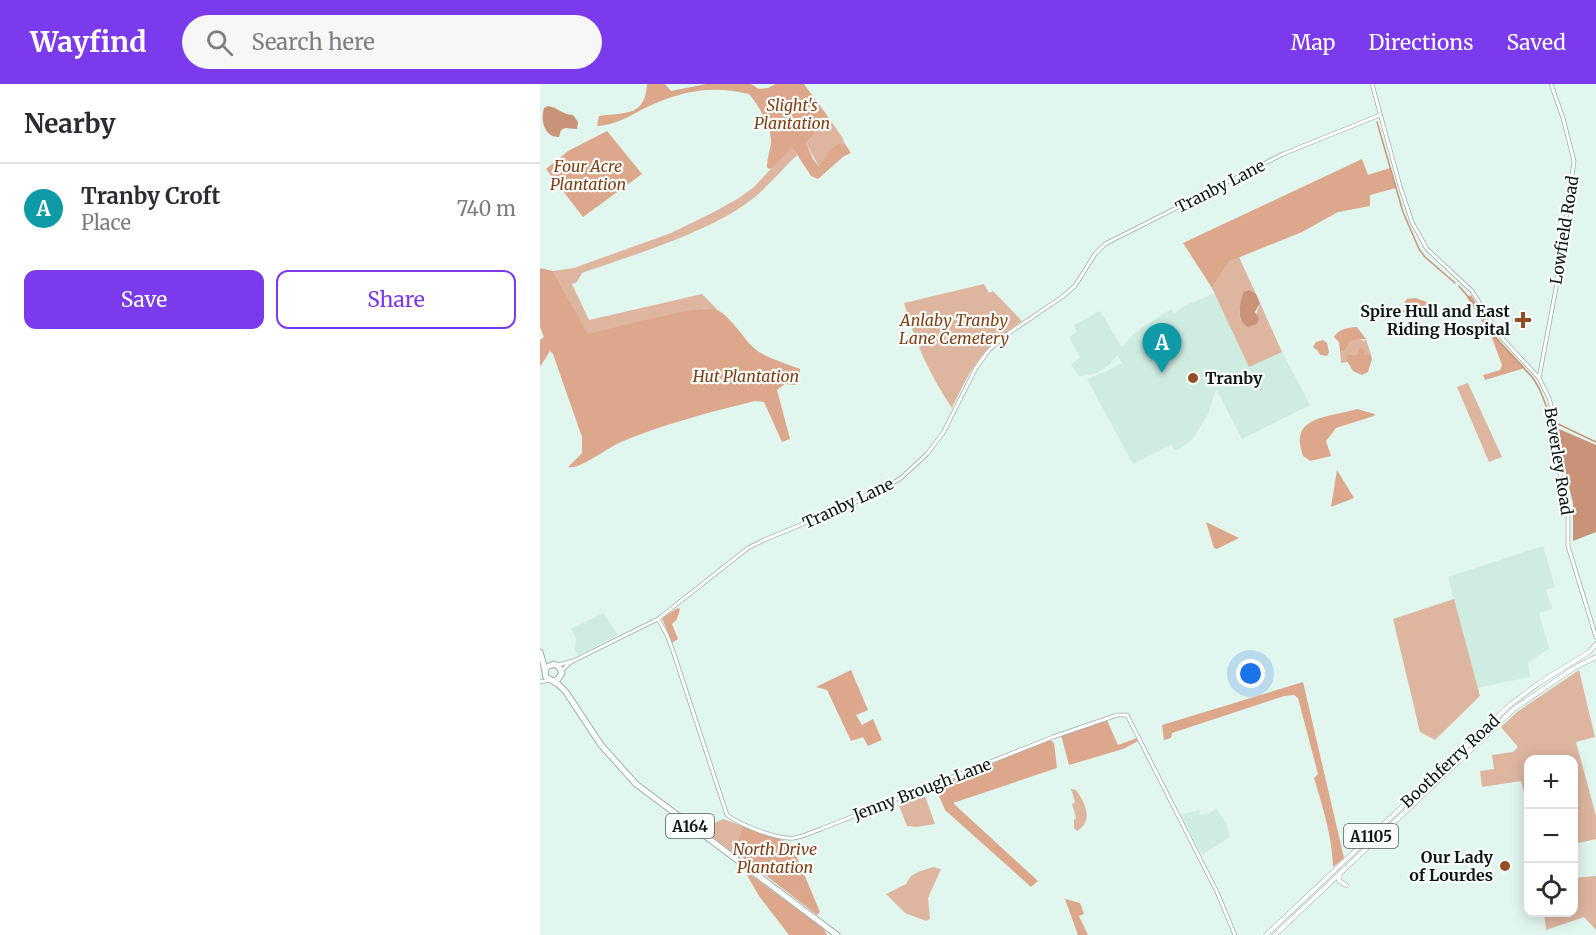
<!DOCTYPE html>
<html lang="en">
<head>
<meta charset="utf-8">
<style>
  :root { --surface:#fff; --page:#f7f7f7; --text:#2b2b33; --muted:#7c7c81; --line:#e1e1e2; --accent:#7c3aed }
  body { margin:0; font-family:Merriweather,serif; background:var(--page); color:var(--text) }
  .controls { position:absolute; right:18px; bottom:18px; display:grid; overflow:hidden; border-radius:12px; box-shadow:0 3px 15px #0003 }
  .controls button { width:54px; height:54px; display:grid; place-items:center; padding:0; border:0; border-bottom:2px solid var(--line); background:var(--surface); color:var(--text); font:30px sans-serif }
  .you { position:absolute; left:711px; top:590px; width:21px; height:21px; margin:-15px; border:4px solid #fff; border-radius:50%; background:#1a73e8; box-shadow:0 0 0 9px #1a73e833 }
  .badge { display:grid; place-items:center; width:39px; height:39px; border-radius:50%; background:var(--accent); color:#fff; font-size:20px; font-weight:700 }
  .pin { position:absolute; translate:-50% -50px; filter:drop-shadow(0 2px 3px #0008) }
  .pin::after { content:''; position:absolute; top:32px; width:21px; height:18px; background:inherit; clip-path:polygon(0 0,100% 0,50% 100%) }
  .list { margin:0; padding:0; list-style:none }
  h2 { display:flex; justify-content:space-between; align-items:center; height:78px; margin:0; padding:0 24px; font-size:26px }
  h2 small { font-size:20px; font-weight:400; color:var(--muted) }
  .list li { display:grid; grid-template-columns:39px 1fr auto; gap:18px; align-items:center; box-sizing:border-box; height:90px; padding:0 24px; border-top:2px solid var(--line) }
  .list b { display:block; font-size:22px; white-space:nowrap }
  .list p { margin:0; font-size:20px; white-space:nowrap; color:var(--muted) }
  .list em { font-size:20px; font-style:normal; color:var(--muted) }
  .actions { display:flex; gap:12px; padding:18px 24px }
  .actions a { flex:1; padding:14px 0; border:2px solid var(--accent); border-radius:12px; text-align:center; font-size:21px; color:var(--accent) }
  .actions .main { background:var(--accent); color:#fff }
  .icon { flex:none; width:33px; height:33px; fill:none; stroke:currentColor; stroke-width:2; stroke-linecap:round; stroke-linejoin:round }
  .map { position:relative; flex:none; width:1056px; height:851px; overflow:hidden }
  header { display:flex; align-items:center; gap:36px; box-sizing:border-box; height:84px; padding:0 30px; background:var(--accent); color:#fff }
  header strong { font-size:28px }
  nav { display:flex; gap:33px; margin-inline-start:auto; font-size:21px }
  .search { width:420px; height:54px; background:var(--page); display:flex; align-items:center; gap:15px; box-sizing:border-box; padding:0 21px; border-radius:33px; color:var(--muted); font-size:22px }
  main { display:flex }
  aside { flex:1; background:var(--surface) }
  .map>svg:first-child { display:block }
  .built { fill:#ceece1 }
  .green { fill:#deb6a0 }
  .forest { fill:#dda78b }
  .water { fill:#c89377 }
  .lines { fill:none; stroke-linecap:round; stroke-linejoin:round }
  .stream { stroke:#c89377; stroke-width:1.5 }
  .secondary-casing { stroke:#9baea7; stroke-width:4.5 }
  .primary-casing { stroke:#9baea7; stroke-width:5 }
  .highway-casing { stroke:#9baea7; stroke-width:7 }
  .secondary { stroke:#fff; stroke-width:3 }
  .primary { stroke:#fff; stroke-width:4 }
  .highway { stroke:#fff; stroke-width:5 }
  .poi-dot { fill:#934e23; stroke:#fafefd; stroke-width:2 }
  .labels { text-anchor:middle; dominant-baseline:central; stroke-width:4.5; stroke-linejoin:round; paint-order:stroke }
  .shield { fill:#fafefd; stroke:#565c5a; stroke-width:1.5 }
  .shield-label { font-size:15px; font-weight:bold; fill:#0f1614 }
  .park-label { font-size:16px; font-style:italic; fill:#803f14; stroke:#fafefd }
  .street-label { font-size:16px; fill:#0f1614; stroke:#fafefd }
  .poi-label { font-size:16px; font-weight:bold; fill:#0f1614; stroke:#fafefd; text-anchor:end }
</style>
</head>
<body>
<header>
<strong>Wayfind</strong>
<div class="search"><svg class="icon" aria-label="search" viewBox="0 0 24 24"><circle cx="10" cy="10" r="6"/><path d="M15 15l6 6"/></svg>Search here</div>
<nav><a>Map</a><a>Directions</a><a>Saved</a></nav>
</header>
<main>
<aside>
<h2>Nearby<small></small></h2>
<ul class="list">
<li><span class="badge" style="background:#0f9aa8">A</span><div><b>Tranby Croft</b><p>Place</p></div><em>740 m</em></li>
</ul>
<div class="actions"><a class="main">Save</a><a>Share</a></div>
</aside>
<div class="map">
<svg width="1056" height="851" viewBox="0 0 1056 851">
  <rect width="100%" height="100%" fill="#e1f6ee"/>
  <path class="built" d="M675,209L709,282L742,268L770,321L702,355L676,305L668,330L652,356L639,365L635,366L631,361L593,380L547,295L567,287L582,279L577,271L569,281L555,290L539,292L531,281L540,273L529,253L537,248L534,241L560,227L582,263L594,249L631,225L634,230L642,223Z
    M1003,462L1015,503L1006,506L1012,525L999,529L1009,564L988,579L990,593L937,604L908,493Z
    M63,529L78,551L38,571L35,566L36,554L31,545Z
    M676,725L686,738L690,753L662,771L641,731L659,726L660,731L669,729Z"/>
  <path class="green" d="M289,34L302,53L305,60L300,59L279,83L266,59Z
    M252,62L257,71C242,85 227,104 211,116C170,148 93,171 42,189L37,198L32,200L49,236L162,210L177,225L166,224L135,230L48,251L13,187L34,184L81,167L131,149L172,129L199,114L214,103Z
    M699,173L716,210L709,207L703,208L699,228L701,236L716,231L720,219L742,268L709,283L672,204L690,177Z
    M444,200L449,209L453,207L482,237C442,264 432,282 412,324C389,290 375,258 364,219Z
    M815,254L824,257L826,255L831,271L825,272L821,264L817,271L808,270V278L801,279L800,267L804,268L812,256Z
    M928,299L962,373L949,378L917,303Z
    M914,515L940,612L895,656L880,648L853,535Z
    M1039,586L1055,653L1036,658L1056,732V755L1034,760V676H988V726L981,697L942,703L940,687L954,685L952,671L973,668L978,663L961,643L977,628Z
    M531,705L536,706C545,718 554,737 537,747L534,744V736L536,734L532,720L535,718Z
    M384,709L395,740L377,743L367,742L358,719Z
    M183,735L203,742L194,767H191L162,745Z
    M393,783L401,785L388,814L390,835L386,837L365,829L346,810L366,800L371,792L378,788Z
    M1056,792V846L1044,833L1006,846L1004,829L1034,828V794Z"/>
  <path class="forest" d="M107,0H125L131,7L166,0H211L219,5L228,4L236,0H264L289,34L266,59L273,75L279,83L291,65L300,59L305,60L311,69L304,72L278,95L271,92L252,63L232,84L229,85L227,83C227,74 230,67 231,59C232,43 219,22 209,10C169,0 137,8 101,26C88,33 72,42 57,42L59,32C86,28 105,33 107,0Z
    M67,47L102,90L43,133L6,85L28,67Z
    M822,75L828,91L850,84L856,104L830,111V122L798,128L762,148L690,177L672,204L643,159Z
    M0,184L13,187L48,250C70,246 160,220 175,225C188,229 204,255 214,264C223,273 248,280 260,285V294L255,301L245,300L237,306L250,355L242,358L224,318L215,317C170,328 124,340 81,358C67,364 40,386 28,383L42,369V353L13,270L10,267L0,283V256L4,253L0,243Z
    M931,211L958,255L985,284L945,296L943,291L960,286L962,281L952,254L927,213Z
    M875,214L887,218V220C879,227 881,236 868,235V230L861,227L866,225L864,219L867,215Z
    M817,243L826,255L812,256L804,268L800,267L799,258L794,253C800,244 807,244 817,243Z
    M783,256L787,259L789,268L787,272L780,271L778,267L773,263L776,258Z
    M820,264H823L825,271H831L832,275L828,288L822,291L813,287L806,275L808,270L817,271Z
    M817,325L835,330L834,332L796,344L786,357L791,372L770,377L763,372C748,331 789,334 817,325Z
    M797,386L814,414L791,423Z
    M666,438L699,454L677,465L674,464Z
    M138,524L140,525L137,535L132,540L138,555L132,559L122,534Z
    M311,586L328,626L316,631L322,641L333,635L342,656L328,662L323,653L311,657L287,606L276,603Z
    M763,598L804,774L793,783C792,752 783,724 774,694L778,690L758,614L754,611L744,612L632,649L631,654L624,656L622,641Z
    M566,634L578,661L597,654L598,657L583,665L529,681L521,651Z
    M510,656L514,659L517,684L413,719L498,797L491,803L405,726L399,712L406,698Z
    M203,742L251,759L280,828L277,831L194,767Z
    M204,786L283,844L287,851H249L219,812Z
    M525,815L540,819L544,830L539,832L548,851H538Z"/>
  <path class="water" d="M8,22C19,24 21,30 33,31L38,38L37,45L25,44L21,46L19,53C5,54 0,37 4,24Z
    M709,206L716,210L720,219L715,228L719,235L717,240L708,243C695,235 700,221 703,208Z
    M1019,345L1056,361V448L1033,457V419L1023,379Z"/>
  <g class="lines">
    <path class="stream" d="M837,38L863,128L879,165L885,173L915,199
      M919,202L941,228L954,252L993,294L1000,306L1012,337L1056,358"/>
    <g class="secondary-casing">
      <path id="secondary" d="M832,0L860,102L872,138L887,165L932,207L961,253L999,294L1009,314L1016,341L1020,390L1028,427V462L1056,553
        M999,294L1017,199L1034,77L1023,34L1011,0
        M118,535L127,551L133,567L187,731C201,741 237,756 254,754C263,753 272,748 281,745L513,653L577,631H587L677,808L695,851
        M18,581L33,577L118,535L208,464L224,456L335,410L361,394L387,370L403,349L436,284L449,266L466,251L522,213L535,202L555,170L565,160L743,70L840,31
        M21,587L31,578
        M0,598L10,596"/>
    </g>
    <g class="primary-casing">
      <path id="primary" d="M800,790L799,797L806,801
        M726,851L971,620L999,599L1049,568L1056,560
        M735,851L974,625L1034,584L1056,573"/>
    </g>
    <g class="highway-casing">
      <path id="highway" d="M0,568L5,586
        M13,597L18,595L22,589L19,583L14,580L7,583L5,588L6,593L18,600L26,608L61,661L96,700L297,851"/>
    </g>
    <use href="#secondary" class="secondary"/>
    <use href="#primary" class="primary"/>
    <use href="#highway" class="highway"/>
  </g>
  <g class="poi-dot">
    <path d="M980 227h6v6h6v6h-6v6h-6v-6h-6v-6h6z"/>
    <circle cx="653" cy="294" r="6"/>
    <circle cx="965" cy="782" r="6"/>
  </g>
  <g class="labels">
    <g class="shield">
      <rect x="126" y="730" width="48" height="24" rx="4.5"/>
      <rect x="804" y="740" width="54" height="24" rx="4.5"/>
    </g>
    <g class="shield-label">
      <text x="150" y="742">A164</text>
      <text x="831" y="752">A1105</text>
    </g>
    <g class="park-label">
      <text x="252" y="21">Slight's<tspan x="252" dy="18">Plantation</tspan></text>
      <text x="48" y="82">Four Acre<tspan x="48" dy="18">Plantation</tspan></text>
      <text x="414" y="236">Anlaby Tranby<tspan x="414" dy="18">Lane Cemetery</tspan></text>
      <text x="206" y="292">Hut Plantation</text>
      <text x="235" y="765">North Drive<tspan x="235" dy="18">Plantation</tspan></text>
    </g>
    <g class="street-label">
      <text transform="translate(680 102) rotate(-27)">Tranby Lane</text>
      <text transform="translate(1024 146) rotate(-81)">Lowfield Road</text>
      <text transform="translate(1019 377) rotate(81)">Beverley Road</text>
      <text transform="translate(308 419) rotate(-25)">Tranby Lane</text>
      <text transform="translate(910 677) rotate(-43)">Boothferry Road</text>
      <text transform="translate(382 705) rotate(-21)">Jenny Brough Lane</text>
    </g>
    <g class="poi-label">
      <text x="970" y="227">Spire Hull and East<tspan x="970" dy="18">Riding Hospital</tspan></text>
      <text x="665" y="294" text-anchor="start">Tranby</text>
      <text x="953" y="773">Our Lady<tspan x="953" dy="18">of Lourdes</tspan></text>
    </g>
  </g>
</svg>
<div class="controls">
<button>+</button>
<button>−</button>
<button><svg class="icon" aria-label="locate" viewBox="0 0 24 24"><circle cx="12" cy="12" r="6"/><path d="M12 2v4M12 18v4M2 12h4M18 12h4"/></svg></button>
</div>
<div class="you"></div>
<div class="pin badge" style="left:622px;top:289px;background:#0f9aa8">A</div>
</div>
</main>
</body>
</html>
